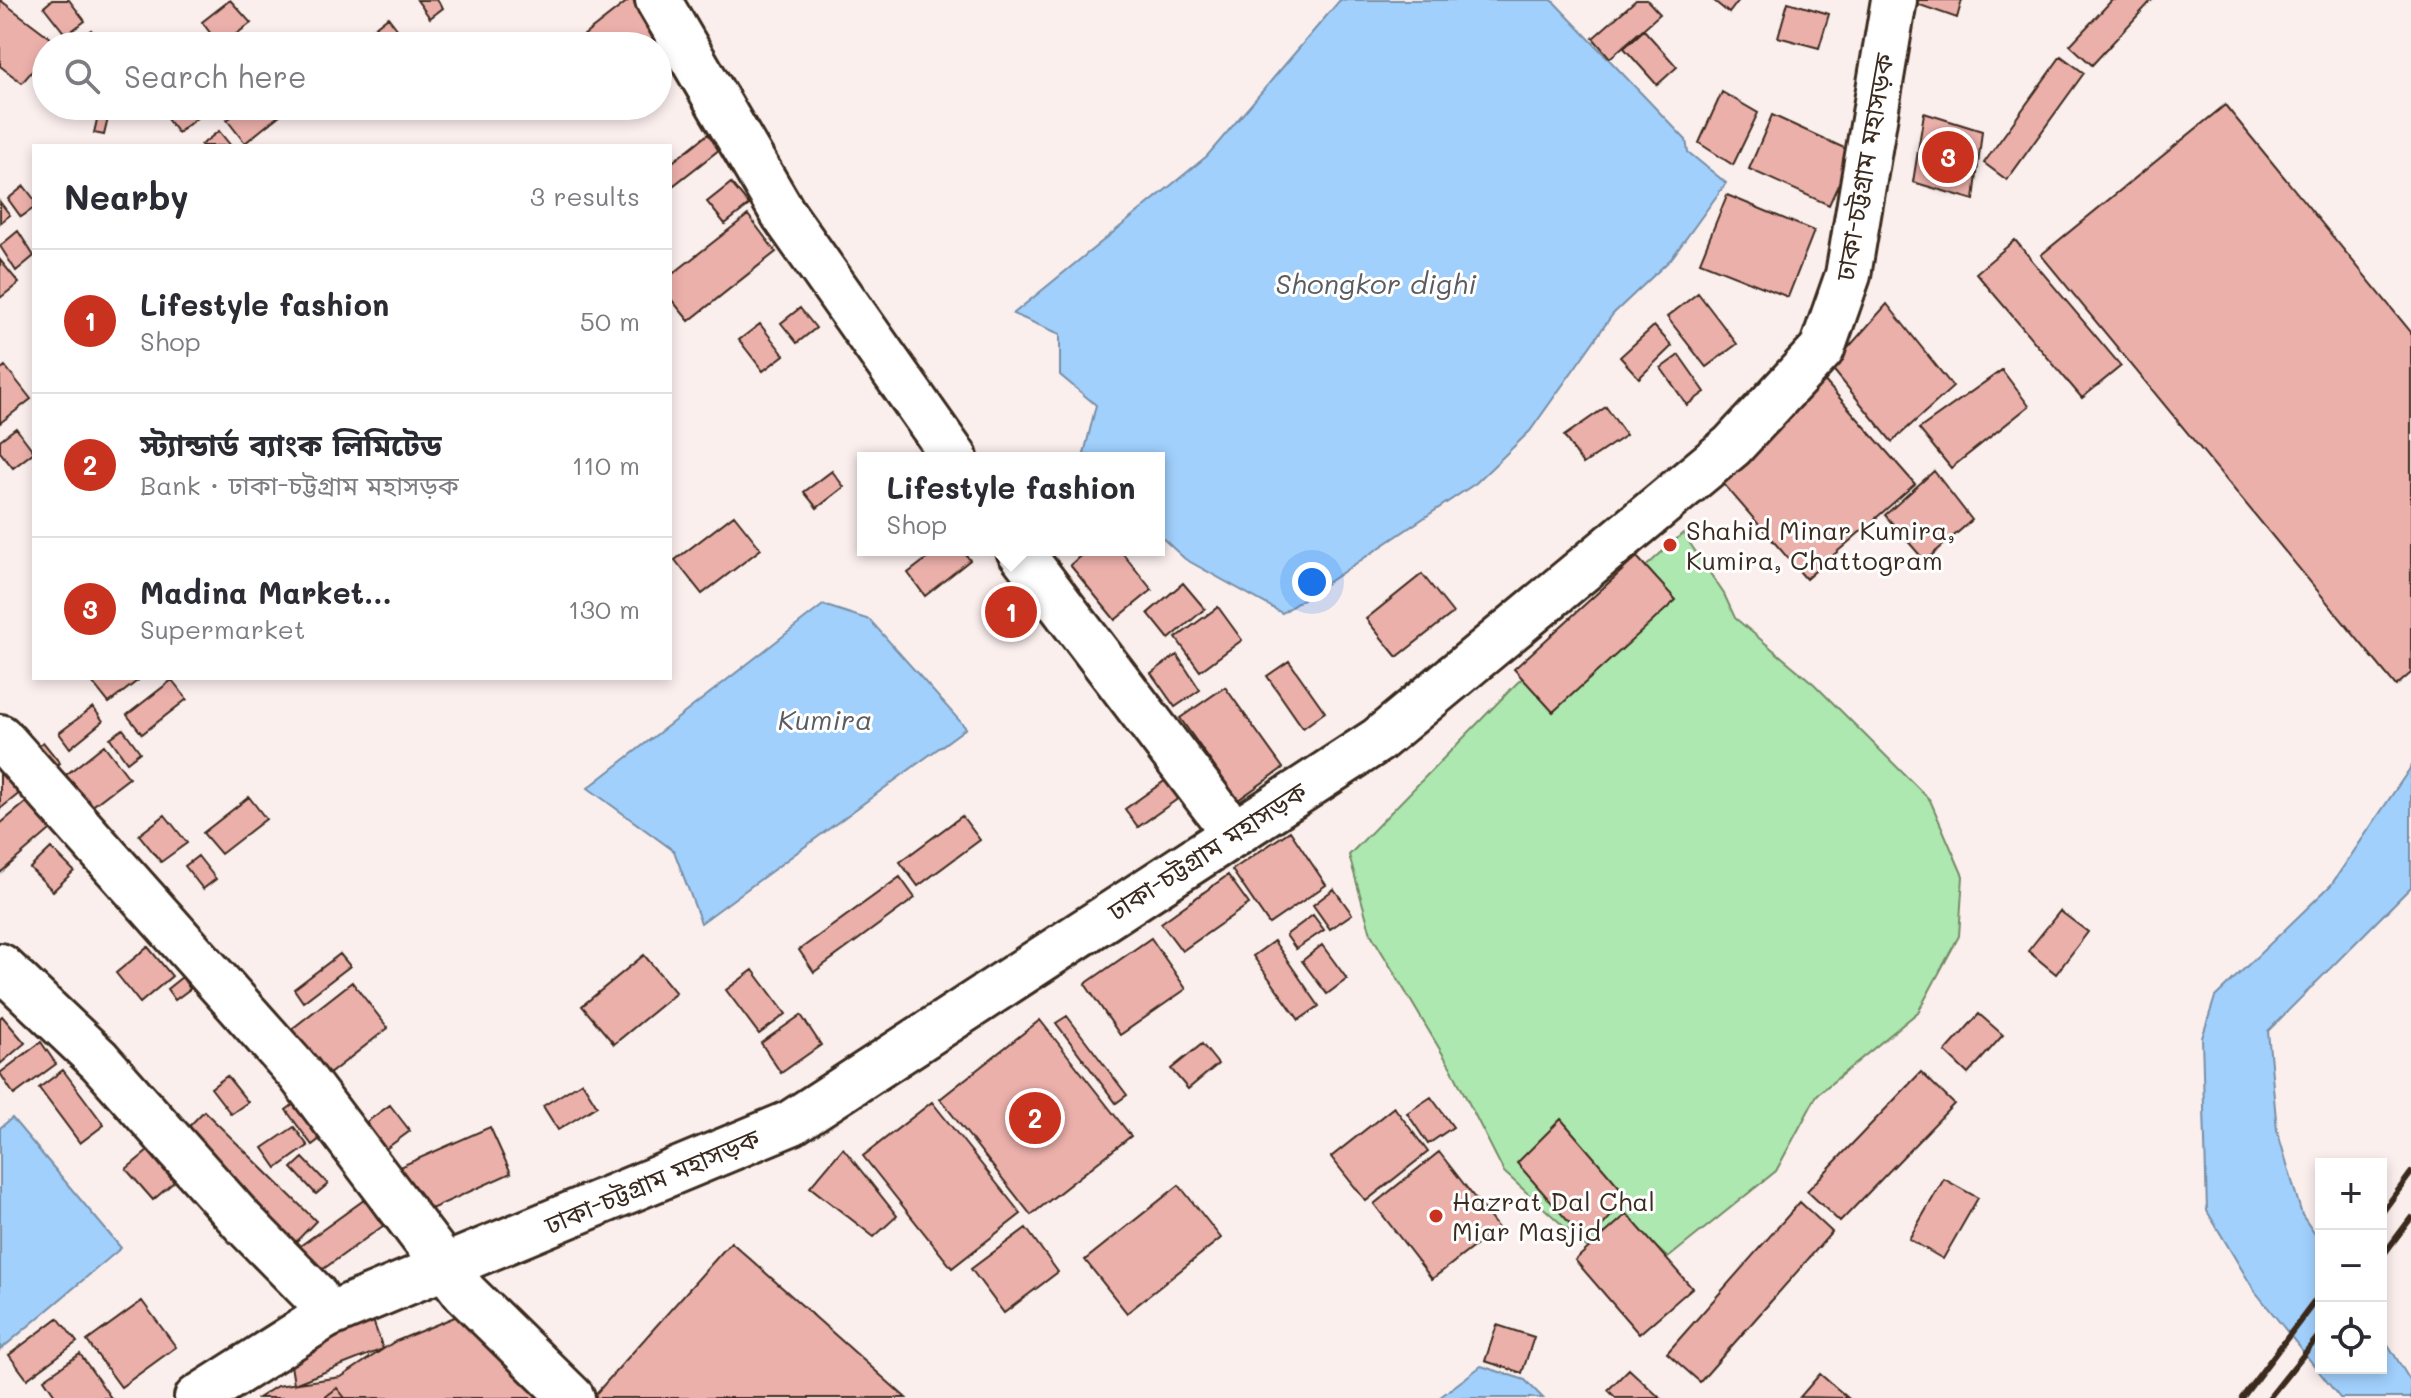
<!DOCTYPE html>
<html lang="en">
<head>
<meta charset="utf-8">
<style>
  :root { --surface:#fff; --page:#f2f2f3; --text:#2b2b33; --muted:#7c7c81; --line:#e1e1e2; --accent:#c8321e }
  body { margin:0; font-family:Mali,"Noto Sans Bengali",sans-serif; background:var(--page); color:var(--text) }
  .controls { position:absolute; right:24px; bottom:24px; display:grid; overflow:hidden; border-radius:0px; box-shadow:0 4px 12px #0003 }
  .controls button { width:72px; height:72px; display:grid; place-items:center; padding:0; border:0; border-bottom:2px solid var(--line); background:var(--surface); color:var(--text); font:40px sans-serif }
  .you { position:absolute; left:1312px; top:582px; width:28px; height:28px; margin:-20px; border:6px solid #fff; border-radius:50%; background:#1a73e8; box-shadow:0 0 0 12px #1a73e833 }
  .badge { display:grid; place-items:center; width:52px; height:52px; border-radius:50%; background:var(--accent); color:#fff; font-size:26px; font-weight:700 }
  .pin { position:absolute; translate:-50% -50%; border:4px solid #fff; box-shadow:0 2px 8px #0006 }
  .popup { position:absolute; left:857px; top:452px; width:308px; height:104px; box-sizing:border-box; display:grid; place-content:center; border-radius:0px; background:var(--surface); filter:drop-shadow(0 2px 6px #0005); font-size:26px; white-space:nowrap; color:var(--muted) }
  .popup b { font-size:30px; color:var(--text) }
  .popup::after { content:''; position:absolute; left:50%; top:100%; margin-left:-16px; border:16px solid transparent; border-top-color:var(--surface) }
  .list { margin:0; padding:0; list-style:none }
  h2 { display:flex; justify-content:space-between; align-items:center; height:104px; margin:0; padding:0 32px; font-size:34px }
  h2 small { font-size:26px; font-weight:400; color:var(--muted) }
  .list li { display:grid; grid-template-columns:52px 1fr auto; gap:24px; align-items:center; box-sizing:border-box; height:144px; padding:0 32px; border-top:2px solid var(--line) }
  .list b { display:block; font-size:30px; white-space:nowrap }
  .list p { margin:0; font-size:26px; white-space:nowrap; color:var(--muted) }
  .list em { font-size:26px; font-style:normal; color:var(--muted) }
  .icon { flex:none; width:44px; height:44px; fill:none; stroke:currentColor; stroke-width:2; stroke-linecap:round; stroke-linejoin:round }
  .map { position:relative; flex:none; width:2411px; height:1398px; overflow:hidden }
  .search { position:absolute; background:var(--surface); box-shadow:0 4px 12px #0003; left:32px; top:32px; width:640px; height:88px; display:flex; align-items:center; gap:20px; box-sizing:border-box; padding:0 28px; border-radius:44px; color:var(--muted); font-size:30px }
  .panel { position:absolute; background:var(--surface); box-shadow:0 4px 12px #0003; left:32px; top:144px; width:640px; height:536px; border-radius:0px }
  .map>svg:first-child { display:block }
  .green { fill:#ace8af; stroke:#748966; stroke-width:2 }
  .water { fill:#a1d0fd; stroke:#788ea4; stroke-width:2 }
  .building { fill:#ecb0ab; stroke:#3b2a1e; stroke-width:2 }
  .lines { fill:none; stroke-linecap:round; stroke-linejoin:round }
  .street-casing { stroke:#3b2a1e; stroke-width:50 }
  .secondary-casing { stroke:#3b2a1e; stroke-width:50 }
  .street { stroke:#fff; stroke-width:44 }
  .secondary { stroke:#fff; stroke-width:44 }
  .rail { stroke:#3b2a1e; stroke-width:6 }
  .poi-dot { fill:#c8321e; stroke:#fff; stroke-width:3 }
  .labels { text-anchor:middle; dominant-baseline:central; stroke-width:6; stroke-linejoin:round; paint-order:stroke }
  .street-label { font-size:26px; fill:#3b2a1e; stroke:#fff }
  .poi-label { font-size:26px; fill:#3b2a1e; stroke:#fff; text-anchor:start }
  .water-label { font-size:28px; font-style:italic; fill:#5a5c61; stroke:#fff }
</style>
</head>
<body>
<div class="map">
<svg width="2411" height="1398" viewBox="0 0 2411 1398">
  <rect width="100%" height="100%" fill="#fbefee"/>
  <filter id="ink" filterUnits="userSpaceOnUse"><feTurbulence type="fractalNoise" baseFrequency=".0125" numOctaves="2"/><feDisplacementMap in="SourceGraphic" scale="16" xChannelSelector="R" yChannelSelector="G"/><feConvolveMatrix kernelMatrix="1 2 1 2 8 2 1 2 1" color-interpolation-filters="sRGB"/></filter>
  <g filter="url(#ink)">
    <path class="green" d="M1683,533L1724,594L1735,618L1814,684L1930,800L1963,876L1959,936L1918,1012L1817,1095L1776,1171L1668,1258L1643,1235L1591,1251L1504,1172L1451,1068L1371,934L1349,855L1516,684Z"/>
    <path class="water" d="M1340,0H1552L1686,140L1688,152L1726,183L1671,259L1613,314L1530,431L1476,483L1282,613L1185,559L1159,535V458H1083L1096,405L1060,375V334L1013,314L1207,156Z
      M823,605L870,620L966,728L701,923L674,851L588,788Z
      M2411,767V887L2268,1031L2277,1130L2302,1215L2321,1243V1368H2381V1333L2411,1382V1398H2340L2254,1290L2207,1211L2202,1038L2215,997L2331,885Z
      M12,1118L121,1248L0,1350V1128Z
      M1481,1366L1525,1380L1543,1398H1439Z"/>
    <path class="building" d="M0,0L56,42L46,46V55L22,83L0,66Z
      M52,0H69L85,21L66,35L44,7Z
      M230,0L251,23L220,46L202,22Z
      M417,0H437L443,8L430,18Z
      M629,0H634L671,48L658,58V46H591L583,36Z
      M1636,0H1647L1660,14L1610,58L1593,38Z
      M1713,0H1739L1729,13Z
      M1915,0H1962L1957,18L1914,3Z
      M2112,0H2152L2092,65L2070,45Z
      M1788,2L1829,14L1819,48L1778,37Z
      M388,17L410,46H351Z
      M91,30L104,46H84L79,39Z
      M1644,30L1677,67L1657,85L1624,48Z
      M2061,56L2084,73L2007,180L1984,163Z
      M1722,92L1758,113L1733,165L1699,143Z
      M2225,105L2411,332V673L2396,686L2041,255Z
      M100,106H111L104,135L94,133Z
      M157,106H205L208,109L178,133Z
      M246,106H275L281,114L245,143L227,120Z
      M1924,113L1982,131L1974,200L1913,182Z
      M1772,115L1853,152L1829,205L1749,169Z
      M219,131L231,146H202L201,145Z
      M708,134L720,149L674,185L670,180V164Z
      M731,183L749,205L725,224L707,202Z
      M24,186L34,199V208L21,217L8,199Z
      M1727,195L1814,231L1788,297L1700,262Z
      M0,202L10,215L0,223Z
      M748,215L776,252L689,321L670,298V276Z
      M18,231L34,256L16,271L0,246Z
      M2015,240L2121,366L2082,398L1976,273Z
      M0,260L19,283L0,298Z
      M1698,293L1737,344L1706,367L1667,317Z
      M1887,304L1953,387L1892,442L1831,367Z
      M800,308L816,328L797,343L781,323Z
      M760,324L784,355L763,371L739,340Z
      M1654,326L1672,346L1639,378L1620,357Z
      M1679,355L1705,392L1687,405L1661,368Z
      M5,366L31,399L0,423V370Z
      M2002,370L2029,406L1951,468L1919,429Z
      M1823,379L1915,484L1806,579L1715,474Z
      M1606,407L1626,435L1583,464L1564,436Z
      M16,428L34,452L13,468L0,452V440Z
      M832,471L844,487L817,508L804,492Z
      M1934,471L1972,520L1925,561L1885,515Z
      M734,515L761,549L702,594L675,560Z
      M938,550H962L970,560L925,596L908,573Z
      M1087,550H1120L1152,590L1115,620L1070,565Z
      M1637,557L1676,600L1553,712L1514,669Z
      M1422,574L1453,613L1397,657L1366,619Z
      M1183,583L1205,609L1169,639L1148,613Z
      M1218,607L1242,640L1200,671L1176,638Z
      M1177,655L1200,690L1175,707L1151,673Z
      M1289,661L1325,712L1303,728L1267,676Z
      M89,678H141L109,703Z
      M172,680L187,699L142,734L127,715Z
      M1225,687L1283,768L1238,800L1180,718Z
      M93,707L103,721L70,748L59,733Z
      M123,729L140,752L127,762L110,738Z
      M43,742L60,763L46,775L29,753Z
      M104,745L129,778L82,814L57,782Z
      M0,759L31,784L0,809Z
      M1166,780L1179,798L1138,827L1125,809Z
      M41,790L64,818L0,873V824Z
      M249,797L266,819L221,854L203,833Z
      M165,815L187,843L161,862L139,835Z
      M962,816L980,840L918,886L900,862Z
      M1290,831L1326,885L1269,924L1232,870Z
      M51,848L74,871L53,891L30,868Z
      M198,856L216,879L203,889L185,866Z
      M1228,875L1249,904L1182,951L1161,923Z
      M900,877L915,898L814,972L799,950Z
      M1334,889L1352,914L1330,929L1313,905Z
      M2060,911L2088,932L2056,974L2028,951Z
      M1313,915L1324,930L1296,949L1286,935Z
      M1151,938L1186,989L1120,1035L1085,984Z
      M1274,941L1319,1006L1299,1020L1253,956Z
      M1322,945L1347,979L1327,994L1302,961Z
      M148,947L172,976L140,1003L116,973Z
      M340,954L350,966L303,1002L294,989Z
      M644,955L676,993L614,1044L582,1006Z
      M753,970L786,1014L759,1034L726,990Z
      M182,977L190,989L175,1000L167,989Z
      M352,982L388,1028L324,1078L288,1032Z
      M1979,1014L2003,1035L1968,1074L1945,1052Z
      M801,1015L821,1045L781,1073L761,1043Z
      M2,1016L25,1043L0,1064V1018Z
      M1067,1016L1127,1095L1116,1103L1056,1023Z
      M1040,1020L1131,1136L1031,1215L940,1099Z
      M41,1042L56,1064L14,1095L0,1073Z
      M1202,1044L1218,1064L1188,1089L1171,1069Z
      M63,1070L104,1125L80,1143L39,1088Z
      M1921,1072L1954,1104L1840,1222L1807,1191Z
      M227,1076L248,1102L231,1114L211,1088Z
      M582,1082L597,1106L558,1130L543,1106Z
      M1431,1097L1453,1127L1428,1144L1407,1113Z
      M302,1098L329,1132L312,1145L286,1110Z
      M932,1102L1021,1214L952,1268L863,1156Z
      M390,1105L410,1131L376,1156L357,1129Z
      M1394,1107L1428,1152L1366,1201L1331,1157Z
      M204,1111L316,1221L284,1254L172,1144Z
      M1561,1119L1628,1197L1587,1243L1517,1163Z
      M294,1127L308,1146L277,1168L263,1148Z
      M490,1127L511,1173L409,1219L388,1172Z
      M843,1148L897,1216L874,1237L810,1187Z
      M148,1151L174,1182L153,1200L126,1169Z
      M1439,1152L1498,1228L1432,1279L1374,1204Z
      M303,1158L328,1184L316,1194L292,1168Z
      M1944,1179L1978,1198L1943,1259L1909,1239Z
      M1179,1185L1221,1238L1127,1313L1085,1260Z
      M364,1200L383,1226L308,1280L289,1254Z
      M1800,1202L1832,1232L1700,1382L1667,1353Z
      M1627,1214L1692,1288L1639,1334L1575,1260Z
      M1026,1228L1058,1272L1004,1313L971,1269Z
      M731,1242L906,1398H592Z
      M142,1301L176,1347L121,1387L87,1341Z
      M369,1309L383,1349L294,1384L288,1346Z
      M462,1314L551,1398H258L277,1386L341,1377L394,1342Z
      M58,1318L77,1342L27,1379L9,1355Z
      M1497,1325L1534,1337L1522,1373L1485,1361Z
      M80,1354L111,1398H57L44,1379Z
      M1629,1369L1660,1398H1616L1608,1390Z
      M1820,1374L1848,1398L1800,1397Z
      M337,1388L345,1398H324Z"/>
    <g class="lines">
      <g class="street-casing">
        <path id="street" d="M658,0L784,215L955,458
          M1019,550L1234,833
          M0,737L299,1073L465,1293L572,1398
          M0,966L99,1060L243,1222L314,1294L326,1316"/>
      </g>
      <g class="secondary-casing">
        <path id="secondary" d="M197,1398L326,1316L791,1123L1378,740L1732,446L1822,349L1848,275L1894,0"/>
      </g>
      <use href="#street" class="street"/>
      <use href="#secondary" class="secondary"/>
      <path class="rail" d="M2381,1214L2411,1173
        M2381,1258L2411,1218
        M2242,1398L2321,1293
        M2269,1398L2321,1333"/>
    </g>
  </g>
  <g class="poi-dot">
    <circle cx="1670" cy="545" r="8"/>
    <circle cx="1436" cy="1216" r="8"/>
  </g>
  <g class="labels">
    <g class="street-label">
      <text transform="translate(1864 167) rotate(-80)">ঢাকা-চট্টগ্রাম মহাসড়ক</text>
      <text transform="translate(1207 851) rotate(-33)">ঢাকা-চট্টগ্রাম মহাসড়ক</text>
      <text transform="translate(652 1181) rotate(-23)">ঢাকা-চট্টগ্রাম মহাসড়ক</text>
    </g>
    <g class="poi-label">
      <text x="1686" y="530">Shahid Minar Kumira,<tspan x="1686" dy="30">Kumira, Chattogram</tspan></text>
      <text x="1452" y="1201">Hazrat Dal Chal<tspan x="1452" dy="30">Miar Masjid</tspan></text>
    </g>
    <g class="water-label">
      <text x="1376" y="283">Shongkor dighi</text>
      <text x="825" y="719">Kumira</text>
    </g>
  </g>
</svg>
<div class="controls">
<button>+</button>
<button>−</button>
<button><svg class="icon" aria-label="locate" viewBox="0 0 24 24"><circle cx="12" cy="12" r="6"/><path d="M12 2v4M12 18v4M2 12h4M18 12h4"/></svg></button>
</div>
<div class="you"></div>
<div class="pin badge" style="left:1011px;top:612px">1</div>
<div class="popup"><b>Lifestyle fashion</b>Shop</div>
<div class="pin badge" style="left:1035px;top:1118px">2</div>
<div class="pin badge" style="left:1948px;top:157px">3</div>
<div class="search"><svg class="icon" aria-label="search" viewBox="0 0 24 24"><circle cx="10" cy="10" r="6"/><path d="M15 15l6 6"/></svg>Search here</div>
<section class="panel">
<h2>Nearby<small>3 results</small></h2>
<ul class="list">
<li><span class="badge">1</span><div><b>Lifestyle fashion</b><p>Shop</p></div><em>50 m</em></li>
<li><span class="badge">2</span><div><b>স্ট্যান্ডার্ড ব্যাংক লিমিটেড</b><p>Bank · ঢাকা-চট্টগ্রাম মহাসড়ক</p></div><em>110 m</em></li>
<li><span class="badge">3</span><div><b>Madina Market...</b><p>Supermarket</p></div><em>130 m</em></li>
</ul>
</section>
</div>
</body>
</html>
